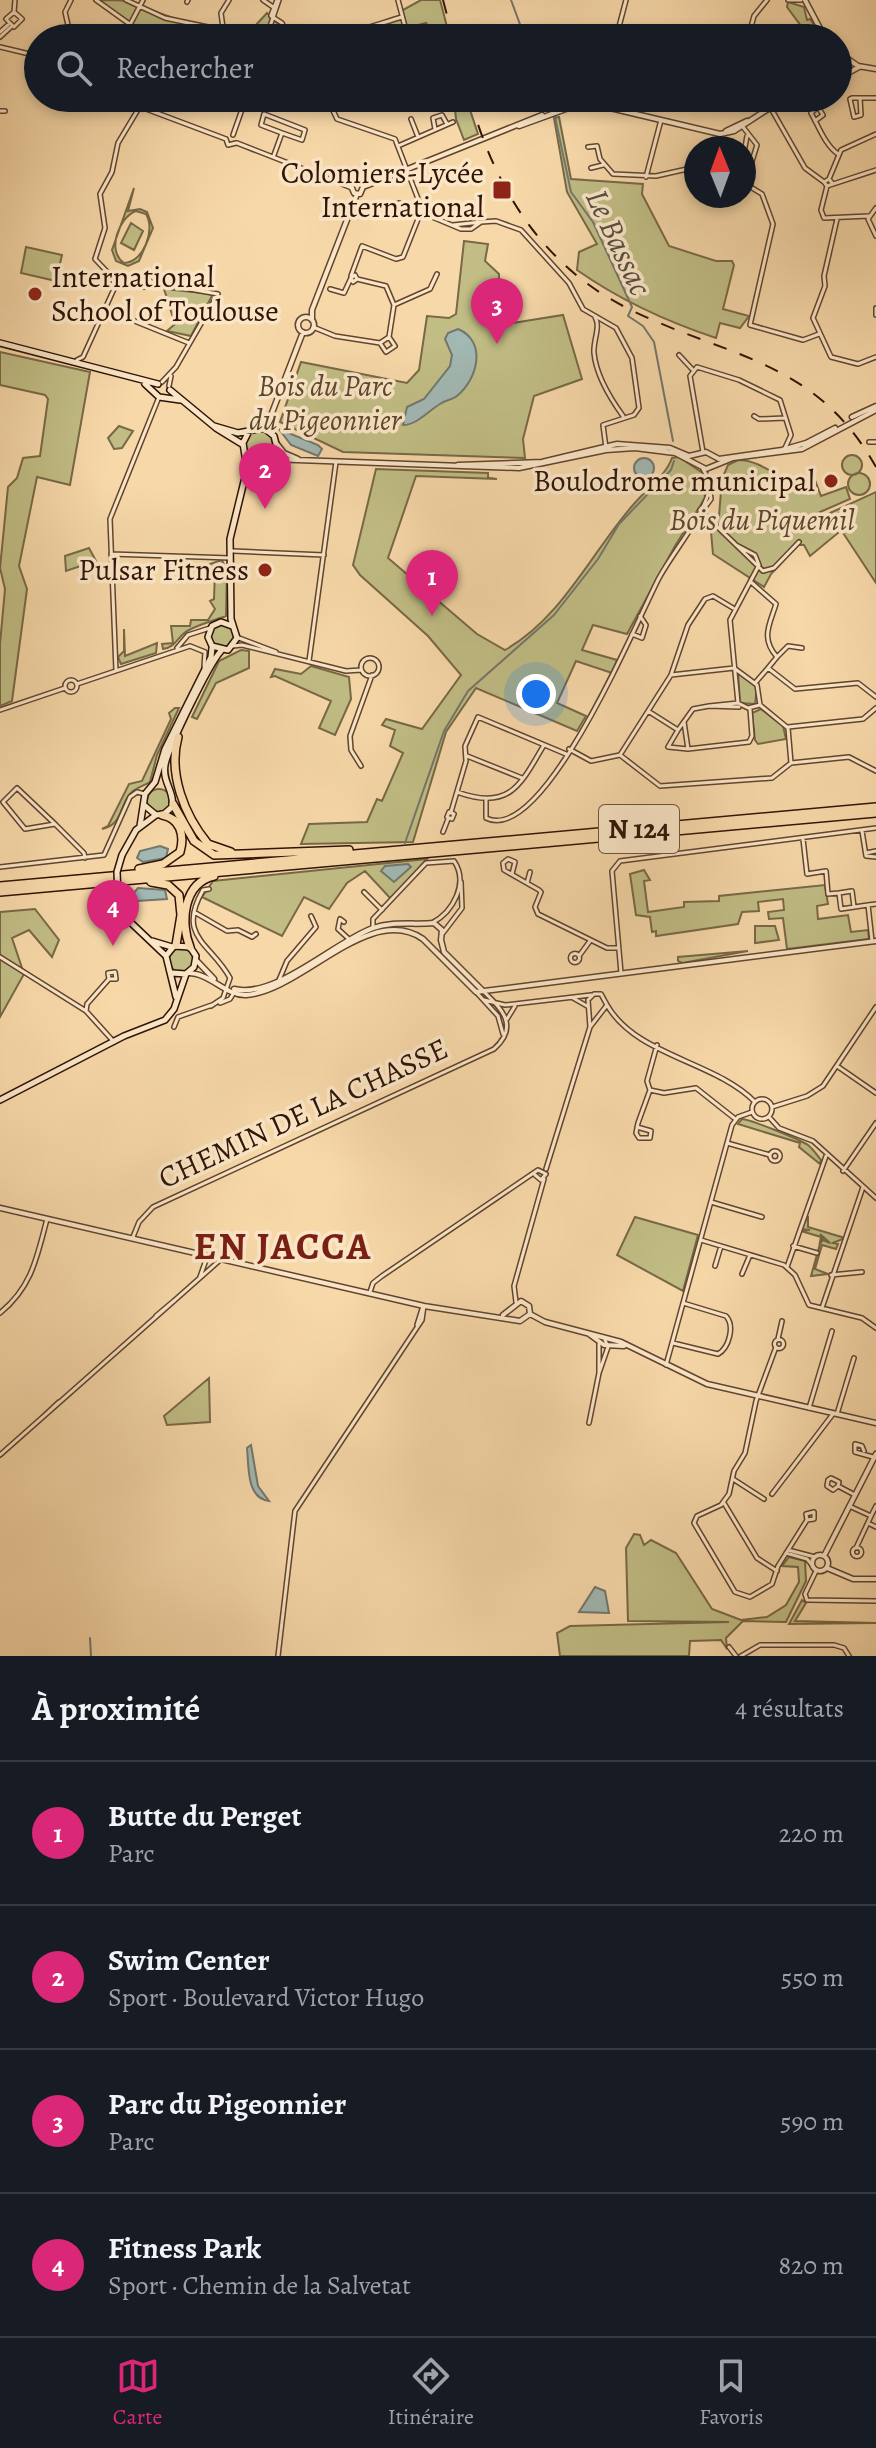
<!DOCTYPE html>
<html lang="fr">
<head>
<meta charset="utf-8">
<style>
  :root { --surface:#171b24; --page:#20242c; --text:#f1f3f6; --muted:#9ea1a6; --line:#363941; --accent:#db2777 }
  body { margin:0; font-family:Alegreya,serif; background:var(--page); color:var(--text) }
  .compass { position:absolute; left:684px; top:136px; width:72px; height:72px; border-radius:50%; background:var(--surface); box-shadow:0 4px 12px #0003; rotate:359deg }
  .you { position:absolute; left:536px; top:694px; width:28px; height:28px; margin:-20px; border:6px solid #fff; border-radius:50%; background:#1a73e8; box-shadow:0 0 0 12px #1a73e833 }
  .badge { display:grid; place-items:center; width:52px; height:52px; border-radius:50%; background:var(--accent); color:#fff; font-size:26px; font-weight:700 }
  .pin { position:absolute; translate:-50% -66px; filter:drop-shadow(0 2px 4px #0008) }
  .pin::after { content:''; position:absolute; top:42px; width:28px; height:24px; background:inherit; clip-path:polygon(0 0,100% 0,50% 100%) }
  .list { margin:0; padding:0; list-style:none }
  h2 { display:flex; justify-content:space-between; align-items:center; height:104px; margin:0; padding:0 32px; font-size:34px }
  h2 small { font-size:26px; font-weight:400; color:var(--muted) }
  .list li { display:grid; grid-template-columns:52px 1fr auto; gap:24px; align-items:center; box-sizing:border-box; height:144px; padding:0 32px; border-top:2px solid var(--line) }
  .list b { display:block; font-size:30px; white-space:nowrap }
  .list p { margin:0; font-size:26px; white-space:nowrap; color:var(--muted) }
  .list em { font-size:26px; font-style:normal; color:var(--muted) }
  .icon { flex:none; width:44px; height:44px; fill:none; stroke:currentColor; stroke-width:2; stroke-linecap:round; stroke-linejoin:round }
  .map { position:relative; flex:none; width:876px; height:1656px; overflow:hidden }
  .search { position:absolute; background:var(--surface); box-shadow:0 4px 12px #0003; left:24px; right:24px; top:24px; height:88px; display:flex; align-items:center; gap:20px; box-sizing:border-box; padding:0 28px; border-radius:44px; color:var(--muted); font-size:30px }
  .sheet { height:680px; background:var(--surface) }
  nav { display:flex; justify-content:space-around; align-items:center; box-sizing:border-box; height:112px; border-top:2px solid var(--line); background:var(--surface); font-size:22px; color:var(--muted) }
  nav a { display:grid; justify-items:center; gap:4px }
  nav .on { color:var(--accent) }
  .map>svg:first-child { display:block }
  .green { fill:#c1bd85; stroke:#786846; stroke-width:2; fill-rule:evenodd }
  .water { fill:#a1b8b3; stroke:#73766e; stroke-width:2 }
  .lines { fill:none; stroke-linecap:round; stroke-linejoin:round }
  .stream { stroke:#73766e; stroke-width:2 }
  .minor-casing { stroke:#61442f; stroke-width:6 }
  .tertiary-casing { stroke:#61442f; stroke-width:7 }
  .secondary-casing { stroke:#2f1306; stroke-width:8 }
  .trunk-casing { stroke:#2f1306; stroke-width:10 }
  .minor { stroke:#fae6c7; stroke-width:3 }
  .tertiary { stroke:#fae6c7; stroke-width:4 }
  .secondary { stroke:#fae6c7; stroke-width:5 }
  .trunk { stroke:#f7d8a9; stroke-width:7 }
  .rail { stroke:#2f1306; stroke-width:2; stroke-dasharray:14 14; stroke-linecap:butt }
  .secondary-bridge-casing { stroke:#2f1306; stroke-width:8; stroke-linecap:butt }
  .secondary-bridge { stroke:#fae6c7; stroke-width:5 }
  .poi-dot { fill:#8f2418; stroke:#fae6c7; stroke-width:3 }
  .labels { text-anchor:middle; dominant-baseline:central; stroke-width:7; stroke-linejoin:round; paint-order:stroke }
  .shield { fill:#fae6c7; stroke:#6c5240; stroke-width:2 }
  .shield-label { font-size:28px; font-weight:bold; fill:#2f1306 }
  .poi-label { font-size:30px; fill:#2f1306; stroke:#fae6c7; text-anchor:end }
  .park-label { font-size:30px; font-style:italic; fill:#5b462c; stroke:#fae6c7 }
  .street-label { font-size:30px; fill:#2f1306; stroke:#fae6c7 }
  .water-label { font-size:32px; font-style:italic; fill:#574d43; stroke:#fae6c7 }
  .district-label { font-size:38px; font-weight:bold; letter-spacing:2px; fill:#7a1f14; stroke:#fae6c7 }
</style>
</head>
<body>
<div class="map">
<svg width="876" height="1656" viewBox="0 0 876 1656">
  <rect width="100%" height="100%" fill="#f7d8a9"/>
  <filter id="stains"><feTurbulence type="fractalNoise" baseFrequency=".0025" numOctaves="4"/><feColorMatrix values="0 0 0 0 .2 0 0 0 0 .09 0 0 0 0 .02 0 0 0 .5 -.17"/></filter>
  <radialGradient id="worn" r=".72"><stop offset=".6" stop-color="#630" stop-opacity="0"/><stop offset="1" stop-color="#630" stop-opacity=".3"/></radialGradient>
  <path class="green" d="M96,0C105,0 119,0 127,1C168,16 209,36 254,27L267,13C274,19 283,31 290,34C324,47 369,26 402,17L401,11L421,0H440L450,38H435L426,23L369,38H149Z
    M788,2L804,7L807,20L810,19L823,38H810L787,7Z
    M454,98H466L478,134L464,140L456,119Z
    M559,117L571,179L643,184L642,194L669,246L716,261H732L734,265L723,309L749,316L740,328L720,323L716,338C665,321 621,301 577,270L579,252L597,244L567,192L554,118Z
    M134,188L128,211L140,209L147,212L153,228L139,261L128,266L116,261L112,250ZM136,211L146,214C156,230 143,263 124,263C106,251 119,217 136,211Z
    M131,223L143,231L134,250L121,243Z
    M464,241L488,244L485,261L499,274L500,325L563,315L582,379L534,396L523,439L525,458L343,452L280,422L301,362L407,383L419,370L427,316L449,318L456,314Z
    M26,247L62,255L56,281L21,273Z
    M164,289L213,294L191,336L167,331L175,324Z
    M0,352L90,372L70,485L37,477L19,566L27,589L12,701L0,706V644L5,589L0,568L8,487L17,478L23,458L40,456L48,399L45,395L0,385Z
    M119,426L133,431L122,448L114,449L108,438Z
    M245 445a14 14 0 1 1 28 0a14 14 0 1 1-28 0Z
    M842 465a10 10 0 1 1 20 0a10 10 0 1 1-20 0Z
    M679,457L704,474L705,498L675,546L627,634L593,625L582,650L617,660L612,673L576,661L557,703L586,716L577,731L476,688L446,732L413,842L301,844L309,824L367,822L377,799L382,801L403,753L390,746L395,730L382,725L386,719L422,729L461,675L428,636L360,575L353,565L376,469L488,473V478L497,479L416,476L388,558L477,634L505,650C562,618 591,553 633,505C646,489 665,477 672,458Z
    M738,460C760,460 775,476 795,484L813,475L821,496L846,487L850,499L820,512L838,533L810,556L804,545H798L771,574L764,587L713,554L711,532L719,516L722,479L728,465Z
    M848 484a11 11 0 1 1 22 0a11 11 0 1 1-22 0Z
    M876,492V583L830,513Z
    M89,548L96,561L66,571L65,556Z
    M222,560L227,572L226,616C215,620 200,624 189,630C177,636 177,647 163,649L162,644L173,643L171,626H190L191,620H208L215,609L210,601L214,599L215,570L204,569V566Z
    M211 636a12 12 0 1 1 24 0a12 12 0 1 1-24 0Z
    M124,629L125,656L157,643L156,653L121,664L118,657L124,651Z
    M241,650L249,651V668L216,683L197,719L192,717L219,661Z
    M311,666L349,677L351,699L335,735L319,728L331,701L275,676L271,677L275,669L301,674Z
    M738,672L757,687L755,704L740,703Z
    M175,708H179L157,755L150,782C144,786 134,788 129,795C119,808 122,825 102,829L108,826L129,784L142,781L171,719L169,713Z
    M761,709L783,726L786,739L758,744L755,740L752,713Z
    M147 801a12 12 0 1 1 24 0a12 12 0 1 1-24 0Z
    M427,859L391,899L365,871L347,883L329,909L304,897L282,936L202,897L213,881Z
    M644,870L650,880L644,881L648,912L684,907V902L719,901V896L825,885L828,904L817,906L818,919L848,915L851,932L868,930L869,939L787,949L783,918L769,919L768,912L784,910L783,899L758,902L759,911L742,912L738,924L656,936V931L652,932L650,917L636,915L630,874Z
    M35,909L59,940L52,957L29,930L12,938L24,974L0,1017V912Z
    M755,926H775L779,940L755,943Z
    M169 960a12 12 0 1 1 24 0a12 12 0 1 1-24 0Z
    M748,951L682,963L678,961V957Z
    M742,1119C749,1119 799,1139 808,1145C813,1149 817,1155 821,1160L820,1164L799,1147L800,1143L738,1124Z
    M808,1216V1227L845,1238L833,1243L838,1244L836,1249L822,1245L815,1269L828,1274L811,1276L820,1244L823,1240L830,1243L820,1234L823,1239L820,1242L821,1237L801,1231L810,1230L801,1229Z
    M635,1217L698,1235L683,1291L617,1255Z
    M209,1378L210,1422L167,1425L164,1416Z
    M634,1534L640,1535L644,1545L651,1540L676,1553L712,1609L741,1620L767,1617L786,1605L799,1582L798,1567L782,1566L789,1557L805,1561L806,1581L786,1622L743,1621L726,1638L727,1649L721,1640L690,1641L689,1656H560L557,1633L570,1626L729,1622L628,1621L626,1548Z
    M802,1600L806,1603L795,1621L876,1623L789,1624Z"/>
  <path class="water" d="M458,329C487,341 478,379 457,396C452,400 445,400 440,404C428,411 417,425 403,425L407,407L424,399L450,366L452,355L445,339L448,333Z
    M279,429L318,445L322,449L318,456L291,445Z
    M634 468a10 10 0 1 1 20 0a10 10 0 1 1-20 0Z
    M160,846L168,849L166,858L143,862L137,858L140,851Z
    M408,864L411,867L394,882L381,871L385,866Z
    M138,888L165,890L167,899L137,901L132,895Z
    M251,1445L258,1486L269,1501C246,1498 249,1467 247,1448Z
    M595,1587L605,1591L609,1613L579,1612Z"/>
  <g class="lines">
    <path class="stream" d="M511,0L525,38
      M551,98L571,192L593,222L632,307L628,316L643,326L654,342L673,441
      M405,843L444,731L468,691L554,615L598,559L619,524L671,470L674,461
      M90,1638L91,1656"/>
    <g class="minor-casing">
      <path id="minor" d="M96,0L149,38
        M126,0L165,18L260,38
        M263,0L273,7
        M398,0L408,38
        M788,0H801
        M187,2L188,0
        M14,12L22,19L14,27L6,19L14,12L15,0
        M271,15L277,0
        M271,16L282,23L289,38
        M223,28L221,13L229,0
        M0,32L8,25
        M287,33C323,46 367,27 402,17
        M0,37L11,27
        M62,38L68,25L65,12L71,0
        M123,38L143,0
        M266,38L279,0
        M369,38L404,29
        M616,38L626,0
        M748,38L754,16L767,0
        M0,47L38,56
        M117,98L226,139
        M190,98L213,106L223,98
        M309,98L329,107
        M327,98L337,119L395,139L422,209L403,257L396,259L362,246L351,276
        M765,98L805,168L824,182
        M860,98L861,115L854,117L850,99L852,98H876
        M91,100L92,98
        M0,111H5
        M815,121L823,115L818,107L811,113C819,127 825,145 838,154
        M743,127L757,145L745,184
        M435,129L433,118L442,115L447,124
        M417,134L411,119L418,137
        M233,135L246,98
        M226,139L228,145L236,143
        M237,143L352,188
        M398,146L453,122
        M588,147L597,146L600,159L613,174L656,176L696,167
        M744,153L747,136
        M274,155L282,133L261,125L264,114L305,130L302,140L282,133
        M591,168L603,165
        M646,177L661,120
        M829,179L841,150L876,134
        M744,183L762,194L773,224L750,325L803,340L819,334
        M832,183L829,179L824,182L827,186L876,170
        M827,186L821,210L824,218L869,216
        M876,208L868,219L876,236
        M388,215L392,206L399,203L461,229H471L481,222L453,225
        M837,219L824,276L825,286L813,318L831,357L858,364L876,357
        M481,222L496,221L521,230L569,283L583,309L616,328L632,358L639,408L634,415L603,425L606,448
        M355,275L357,279L353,282L351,278Z
        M151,276L161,284L218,294L176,367L162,382
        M113,278L126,275L144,282V287
        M357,279L386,286L394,305
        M330,289L344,293L351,278
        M876,308V315
        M105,309L189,343
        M595,317C601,327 593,340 594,353C596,375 610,398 623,416
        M313,327L335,336L380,343
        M389,337L394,305L430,289L437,274
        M389,337L395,346L386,352L380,343Z
        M679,355L692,369
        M77,360L83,357L114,289L113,278L95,259L105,228L100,194L112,172L118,143L139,108
        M169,386L171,376
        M754,416L759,419L785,418
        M869,442H876
        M703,452L690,376L697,367L739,380L780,400L791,435L785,448
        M700,510L763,571L774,568L799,542
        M689,529L711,499L708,478L703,469
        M233,551L324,555
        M111,554L230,558
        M751,582L776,604C770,624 760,638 777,657L768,668L795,689L858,683L876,697
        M632,634L642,638L646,625L640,616
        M239,638L276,652
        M233,646L242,645L346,671L361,670
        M177,648L188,635L210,628
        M777,657L788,646L802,648
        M361 667a9 9 0 1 1 18 0a9 9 0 1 1-18 0Z
        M309,661L336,462
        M116,671L110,519L159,397
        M671,675L734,668L757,685L760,705
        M65 686a6 6 0 1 1 12 0a6 6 0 1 1-12 0Z
        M755,683L768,668
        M77,684L190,646L205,652L204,667
        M738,703L709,706L739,707
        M0,710L65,688
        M648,711L678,730L693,709L709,706
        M788,727L863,719L876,708
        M678,730L668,747L688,749L684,722
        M569,749L591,761L620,755
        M688,749L749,742L752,736L750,709
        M620,755L660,786L772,778L791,763L788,728L760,705L748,708L738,703L730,620L759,565L755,555L736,545
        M620,755L671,675L688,625L705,599L713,596L733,608
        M467,756L522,778
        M791,763L849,757L876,771
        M361,766L351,750L350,736L372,675
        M457,792C509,811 520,786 544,745
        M486,800V818C544,847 638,618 659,578C675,549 702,519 710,488
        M449,812L454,814L452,819L447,817Z
        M451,812L466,761L465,746L478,717L566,754
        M55,824L17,788L3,802L25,829L55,824L84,853L85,858
        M862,831L866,856L876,857
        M443,832L448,819
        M803,839L807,874L826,871L828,894L839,893
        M866,853L876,851
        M0,867L104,855L130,797L137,792L145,794
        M512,874L515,862L508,859L503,863L504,870L539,890L541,892L535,907L538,914L607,948H618
        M527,883L530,872
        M209,889L203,890C176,937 211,943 230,978L223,998L211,1006
        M364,892L382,910
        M868,905L876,904
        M854,907L852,891L839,893L841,909L868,905L872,941
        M194,912L227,931L238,930L252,937L256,934
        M344,922L340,919L338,929L350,940
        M373,927V919L426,863L454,861C469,883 453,912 432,923
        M443,933L462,908L461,882
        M570.5 958a4.5 4.5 0 1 1 9 0a4.5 4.5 0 1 1-9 0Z
        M579,956L590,941
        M0,957L86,1011
        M621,973L612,871L620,861L876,828
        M109,979H116L115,972L108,973L109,979L87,1004L86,1011L114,1042
        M279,980L287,961L316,927L311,916
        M476,992L498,1016L503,1034
        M573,998L587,1006
        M484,1000L505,1005L591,995
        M220,1003L230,999L235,991
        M607,1005C636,1056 715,1061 755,1102
        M507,1019L515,1006
        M174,1027L178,1017L212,1005
        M837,1066L876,1093
        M650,1090L664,1093L696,1088L734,1118
        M650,1090L647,1081L657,1045
        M752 1109a10 10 0 1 1 20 0a10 10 0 1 1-20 0Z
        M772,1107L807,1096L823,1086L876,1007
        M769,1117L779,1128L813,1141L876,1198
        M637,1127L651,1131L650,1138H639L636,1133L638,1123L650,1090
        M727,1143L770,1155
        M770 1156a5 5 0 1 1 10 0a5 5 0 1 1-10 0Z
        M546,1169L590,1027L588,1000L594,994H601L607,1005L590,1027
        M843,1171L876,1123
        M711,1202L762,1217
        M133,1237L139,1222L153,1207L494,1049C520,1026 501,1008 483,991
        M701,1240L784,1265L795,1275L809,1305L862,1318L876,1328
        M793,1246L817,1253
        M715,1266L721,1246
        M787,1267L826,1156
        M742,1274L750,1255
        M831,1275L862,1272
        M200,1277L207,1257
        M370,1292L373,1283L382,1276L538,1170L546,1174L541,1180L535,1175
        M516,1302L514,1286L544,1179
        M822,1308L863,1187
        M0,1313C32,1287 37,1257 47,1219
        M156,1316L175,1300
        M417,1325L423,1306
        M778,1339L782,1321
        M774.5 1344a4.5 4.5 0 1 1 9 0a4.5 4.5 0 1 1-9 0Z
        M673,1343L718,1354C729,1348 735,1326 726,1316L683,1303
        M776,1347L756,1401L745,1453L734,1471L729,1494L721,1505L697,1516L694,1523L735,1592L750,1597L772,1584L778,1566L807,1520L806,1514L814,1512V1519L807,1520
        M666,1365L732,1125L738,1117L752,1112
        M599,1373L608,1347L605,1340
        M809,1408L832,1331
        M837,1414L854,1358
        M44,1416L59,1402
        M589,1423L599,1373V1344
        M864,1451L862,1446L855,1444V1452L873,1457
        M0,1455L219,1261
        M733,1479L764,1499
        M838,1486L833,1490L827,1486L828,1480L831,1478L839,1482L838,1486L855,1495
        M772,1494L833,1414
        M724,1503L757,1558L777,1571
        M849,1506L871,1516L876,1506
        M868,1523L876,1527
        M852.5 1552a4.5 4.5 0 1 1 9 0a4.5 4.5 0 1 1-9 0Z
        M856,1548L871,1516
        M788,1550L815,1557
        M786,1553L807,1559L812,1565
        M816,1571L805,1594L807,1600L876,1601
        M729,1647L736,1656
        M278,1656L295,1511L422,1320L424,1306
        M741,1656L760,1645H834L844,1648L849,1656"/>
    </g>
    <g class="tertiary-casing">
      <path id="tertiary" d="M805,0L825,38
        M838,52L858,66L876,69
        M838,73H848L859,67
        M572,103L588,99L625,110
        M769,109L787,98
        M519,126L585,102L720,134L734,131L768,109
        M726,131L747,121
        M352,188L354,193L360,194L363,187L542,115
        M298 325a8 8 0 1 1 16 0a8 8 0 1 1-16 0Z
        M312,320V310L357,194
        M852,417L876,406
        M269,431L270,418L303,332
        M277,444L284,453L298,459
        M270,459L519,468L606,450L635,448L675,453L706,469L733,458L802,449L876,410
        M458,465L542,462L617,444L670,448L689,456L706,452L719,459L782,450L806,443L835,428
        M441,940L444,952L483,991
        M196,960L214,979
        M188,973C210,973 226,996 246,995C302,991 369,902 423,939L476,992L876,941
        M234,989C276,999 334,942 373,928C393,921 414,925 434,923L442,930L441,940
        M0,1208L424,1306L520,1321L530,1314
        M530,1314L545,1322L621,1342L707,1384L876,1423
        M503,1315L521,1301L529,1306L530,1314
        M589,1334L604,1345L624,1346
        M812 1563a8 8 0 1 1 16 0a8 8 0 1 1-16 0Z
        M824,1556L876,1454
        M827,1568L853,1579H876"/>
    </g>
    <g class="secondary-casing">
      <path id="secondary" d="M0,343L158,384
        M145,384L159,397L180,400
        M170,390L216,428L242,444
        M214,426L238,433L264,428L274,436L277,448L270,459L257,462L246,455
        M246,483L261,463
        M232,626L221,622L212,626L208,637L212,646L228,650L237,638L231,619L230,539L247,469L243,443L249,431
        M144,805L156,815L164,814L172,807C175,792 162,782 165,765C168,748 209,664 221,651
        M140,826L145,794L155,782L165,749L211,657L212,648
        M122,855L136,830L156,815
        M118,896L126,918L166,956
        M152,941L172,947
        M172,973L186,974L194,967L196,956L190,947L174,946L166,956L176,997
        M0,1100L124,1036L165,1020L174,1009L186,974"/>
    </g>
    <g class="trunk-casing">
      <path id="trunk" d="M178,737C168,773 184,815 208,844L231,852
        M173,804L194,841L214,855L349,850
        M139,869L163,864L180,852C185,835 180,818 162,815
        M151,882L168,885L179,895L181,915L176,945
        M0,886L876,807
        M0,892L876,813
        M190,947C180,923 183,883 214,876"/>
    </g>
    <use href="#minor" class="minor"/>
    <use href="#tertiary" class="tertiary"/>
    <use href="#secondary" class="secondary"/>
    <use href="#trunk" class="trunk"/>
    <path class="rail" d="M443,0L453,38
      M470,98C494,186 541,264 625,307C725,358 814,357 876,467"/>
    <g class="secondary-bridge-casing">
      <path id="secondary-bridge" d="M118,896L117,872L122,855"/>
    </g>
    <use href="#secondary-bridge" class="secondary-bridge"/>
  </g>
  <g class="poi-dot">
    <rect x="492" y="180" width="20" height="20" rx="4"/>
    <circle cx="35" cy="294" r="8"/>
    <circle cx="831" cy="481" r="8"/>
    <circle cx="265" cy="570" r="8"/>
  </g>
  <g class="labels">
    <rect class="shield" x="599" y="805" width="80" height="48" rx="6"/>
    <g class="shield-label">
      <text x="639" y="829">N 124</text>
    </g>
    <g class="poi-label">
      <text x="484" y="173">Colomiers-Lycée<tspan x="484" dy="34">International</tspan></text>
      <text x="51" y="277" text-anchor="start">International<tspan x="51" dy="34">School of Toulouse</tspan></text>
      <text x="815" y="481">Boulodrome municipal</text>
      <text x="249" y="570">Pulsar Fitness</text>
    </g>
    <g class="park-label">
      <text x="325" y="386">Bois du Parc<tspan x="325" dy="34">du Pigeonnier</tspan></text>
      <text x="762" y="520">Bois du Piquemil</text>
    </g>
    <g class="street-label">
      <text transform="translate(303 1113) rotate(-25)">CHEMIN DE LA CHASSE</text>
    </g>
    <g class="water-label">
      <text transform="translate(619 242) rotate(65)">Le Bassac</text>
    </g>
    <g class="district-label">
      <text x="283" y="1246">EN JACCA</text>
    </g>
  </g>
  <rect width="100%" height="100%" filter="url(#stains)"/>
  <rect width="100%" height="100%" fill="url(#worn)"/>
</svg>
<svg class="compass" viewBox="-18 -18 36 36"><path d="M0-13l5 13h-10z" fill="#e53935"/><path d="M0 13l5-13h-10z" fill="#9ea1a6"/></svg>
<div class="you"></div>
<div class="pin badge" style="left:432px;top:616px">1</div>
<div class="pin badge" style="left:265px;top:509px">2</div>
<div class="pin badge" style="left:497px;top:344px">3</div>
<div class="pin badge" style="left:113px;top:946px">4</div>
<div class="search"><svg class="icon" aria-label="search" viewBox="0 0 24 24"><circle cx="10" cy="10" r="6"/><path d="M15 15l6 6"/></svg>Rechercher</div>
</div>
<section class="sheet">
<h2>À proximité<small>4 résultats</small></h2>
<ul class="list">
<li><span class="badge">1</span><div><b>Butte du Perget</b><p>Parc</p></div><em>220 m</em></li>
<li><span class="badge">2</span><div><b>Swim Center</b><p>Sport · Boulevard Victor Hugo</p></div><em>550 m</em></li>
<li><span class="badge">3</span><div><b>Parc du Pigeonnier</b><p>Parc</p></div><em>590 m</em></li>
<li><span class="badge">4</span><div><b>Fitness Park</b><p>Sport · Chemin de la Salvetat</p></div><em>820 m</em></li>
</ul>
</section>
<nav>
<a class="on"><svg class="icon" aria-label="map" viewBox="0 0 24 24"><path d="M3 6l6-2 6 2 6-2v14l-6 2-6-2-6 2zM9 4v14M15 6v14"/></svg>Carte</a>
<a><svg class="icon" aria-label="directions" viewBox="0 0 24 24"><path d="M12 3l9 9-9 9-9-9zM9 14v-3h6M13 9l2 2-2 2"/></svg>Itinéraire</a>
<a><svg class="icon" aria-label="saved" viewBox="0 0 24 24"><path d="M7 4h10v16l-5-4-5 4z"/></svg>Favoris</a>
</nav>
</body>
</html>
